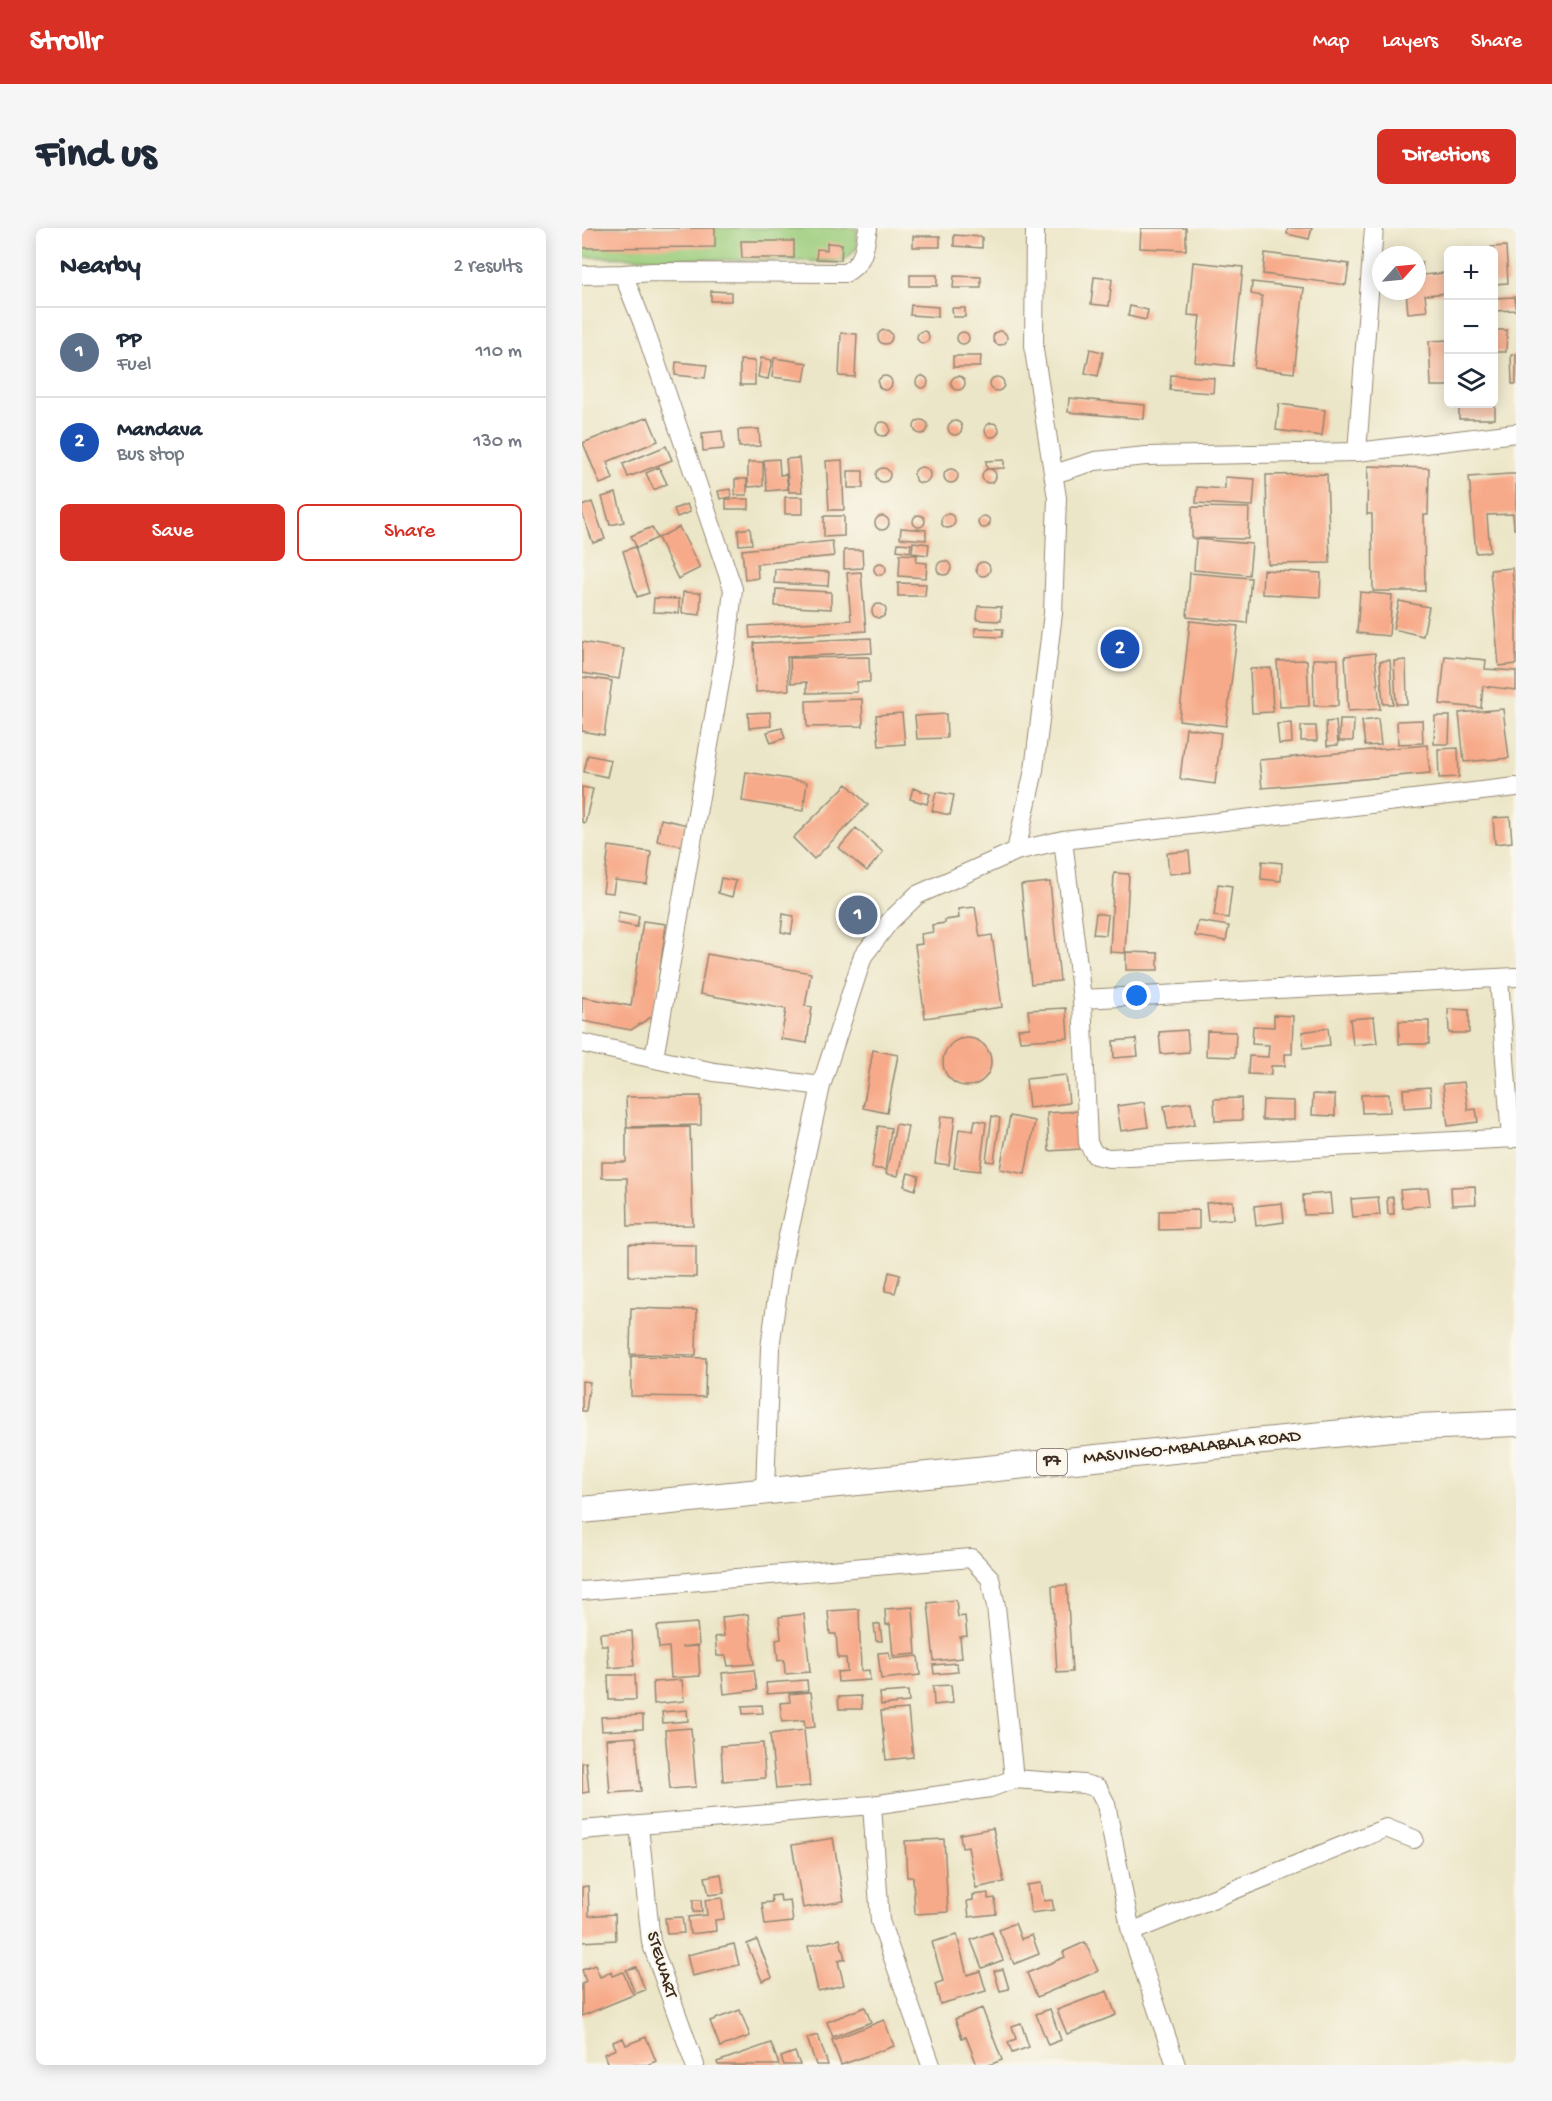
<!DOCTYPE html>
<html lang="en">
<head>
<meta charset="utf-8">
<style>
  :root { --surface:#fff; --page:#f6f6f7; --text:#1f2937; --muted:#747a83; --line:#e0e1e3; --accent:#d93025 }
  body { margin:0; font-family:"Gochi Hand",sans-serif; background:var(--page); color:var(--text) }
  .controls { position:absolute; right:18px; top:18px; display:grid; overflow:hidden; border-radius:9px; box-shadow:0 3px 15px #0003 }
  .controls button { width:54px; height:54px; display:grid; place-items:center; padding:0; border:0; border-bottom:2px solid var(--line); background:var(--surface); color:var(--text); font:30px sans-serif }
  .compass { position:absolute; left:790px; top:18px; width:54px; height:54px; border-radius:50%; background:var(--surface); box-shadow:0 3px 15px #0003; rotate:63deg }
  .you { position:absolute; left:555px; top:768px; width:21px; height:21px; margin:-15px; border:4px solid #fff; border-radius:50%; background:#1a73e8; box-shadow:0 0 0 9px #1a73e833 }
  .badge { display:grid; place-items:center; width:39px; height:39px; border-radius:50%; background:var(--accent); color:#fff; font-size:20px; font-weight:700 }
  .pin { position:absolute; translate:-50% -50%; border:3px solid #fff; box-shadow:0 2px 6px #0006 }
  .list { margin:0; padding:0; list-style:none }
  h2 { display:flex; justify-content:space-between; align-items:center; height:78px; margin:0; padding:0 24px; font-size:26px }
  h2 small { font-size:20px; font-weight:400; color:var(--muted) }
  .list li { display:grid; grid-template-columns:39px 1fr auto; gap:18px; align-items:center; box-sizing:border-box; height:90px; padding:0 24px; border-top:2px solid var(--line) }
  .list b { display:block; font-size:22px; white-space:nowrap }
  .list p { margin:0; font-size:20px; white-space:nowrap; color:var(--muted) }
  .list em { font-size:20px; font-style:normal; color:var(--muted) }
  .actions { display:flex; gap:12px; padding:18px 24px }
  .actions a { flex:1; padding:14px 0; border:2px solid var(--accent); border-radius:9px; text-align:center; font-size:21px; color:var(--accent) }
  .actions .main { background:var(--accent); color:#fff }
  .icon { flex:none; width:33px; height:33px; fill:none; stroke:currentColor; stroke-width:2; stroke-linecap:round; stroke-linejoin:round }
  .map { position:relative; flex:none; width:934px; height:1837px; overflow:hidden; border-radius:9px }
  header { display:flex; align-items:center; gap:36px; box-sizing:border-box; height:84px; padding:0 30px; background:var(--accent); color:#fff }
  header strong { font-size:28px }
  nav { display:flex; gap:33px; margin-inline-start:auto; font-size:21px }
  .intro { display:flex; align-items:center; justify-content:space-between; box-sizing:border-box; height:144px; padding:0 36px }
  h1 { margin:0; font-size:42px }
  .button { padding:15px 27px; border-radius:9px; background:var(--accent); color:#fff; font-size:21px; font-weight:700 }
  main { display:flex; gap:36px; padding:0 36px }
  aside { flex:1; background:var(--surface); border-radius:9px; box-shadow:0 3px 15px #0003 }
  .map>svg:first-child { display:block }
  .garden { fill:#9bcc7c; stroke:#6b7b4d; stroke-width:1.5 }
  .building { fill:#f7aa89 }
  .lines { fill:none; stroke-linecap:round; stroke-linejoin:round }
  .minor-casing { stroke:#948873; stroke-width:20 }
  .highway-casing { stroke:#948873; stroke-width:28 }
  .minor { stroke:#fff; stroke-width:18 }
  .highway { stroke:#fff; stroke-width:26 }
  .labels { text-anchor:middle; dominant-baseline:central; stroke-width:4.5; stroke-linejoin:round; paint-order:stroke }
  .shield { fill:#fbf7ec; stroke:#75685c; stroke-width:1.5 }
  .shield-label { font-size:16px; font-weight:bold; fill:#3b2a1e }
  .street-label { font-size:18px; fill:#3b2a1e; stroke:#fbf7ec }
</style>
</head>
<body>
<header>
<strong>Strollr</strong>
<nav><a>Map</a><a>Layers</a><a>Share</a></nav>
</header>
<div class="intro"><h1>Find us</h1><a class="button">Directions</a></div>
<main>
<aside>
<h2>Nearby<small>2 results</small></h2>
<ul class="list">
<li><span class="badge" style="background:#5c6f8a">1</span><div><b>PP</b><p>Fuel</p></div><em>110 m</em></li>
<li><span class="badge" style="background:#1a4fb4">2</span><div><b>Mandava</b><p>Bus stop</p></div><em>130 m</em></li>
</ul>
<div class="actions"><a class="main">Save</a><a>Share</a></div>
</aside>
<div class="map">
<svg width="934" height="1837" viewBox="0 0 934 1837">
  <rect width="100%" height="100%" fill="#fbf7ec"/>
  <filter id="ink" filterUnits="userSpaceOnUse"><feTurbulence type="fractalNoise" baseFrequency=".0167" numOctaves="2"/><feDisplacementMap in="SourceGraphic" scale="12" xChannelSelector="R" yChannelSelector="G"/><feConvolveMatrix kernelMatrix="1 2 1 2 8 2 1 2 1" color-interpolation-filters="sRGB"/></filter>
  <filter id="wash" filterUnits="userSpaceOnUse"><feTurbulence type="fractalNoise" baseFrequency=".008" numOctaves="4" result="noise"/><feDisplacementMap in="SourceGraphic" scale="24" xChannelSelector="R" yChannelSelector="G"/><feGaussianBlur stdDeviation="1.35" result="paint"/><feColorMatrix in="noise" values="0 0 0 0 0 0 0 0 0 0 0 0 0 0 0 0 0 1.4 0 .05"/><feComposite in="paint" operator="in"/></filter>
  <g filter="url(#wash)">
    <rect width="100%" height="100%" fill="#ece6c8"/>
    <path class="garden" d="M0,0H275V20L261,34L0,29Z"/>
    <g id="blocks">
      <path class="building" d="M0,0H133V19L0,20Z
        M559,0H604V22L558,20Z
        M706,0H730L727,11L705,6Z
        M372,7L400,9V20L372,18Z
        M331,8H358V19H331Z
        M159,13H212V30H160Z
        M245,15L260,16L259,32L234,31L235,21L245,22Z
        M924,18L926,55L912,56V22H909V19Z
        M683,25L767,36L764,57L681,46Z
        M862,33H867V65L843,67L845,83L826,85L824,63H835V34H840L841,47L863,45Z
        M611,34L661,39L651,138L613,134L618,88L606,87Z
        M328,47H355V58H328Z
        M372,48L399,49V60H371Z
        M512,49L530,51L527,78L509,76Z
        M670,54L722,60L712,145L672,140L680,68L669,66Z
        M129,63L149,64V73H129Z
        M933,69L934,82L912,83V70Z
        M329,77L356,79V89L328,87Z
        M548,78L566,82L564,92L546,88Z
        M370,80H383V89H371Z
        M296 109a7 7 0 1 1 14 0a7 7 0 1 1-14 0Z
        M912,102H925L924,124H912Z
        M335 109a6 6 0 1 1 12 0a6 6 0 1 1-12 0Z
        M411 110a7 7 0 1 1 14 0a7 7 0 1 1-14 0Z
        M375 110a6 6 0 1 1 12 0a6 6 0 1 1-12 0Z
        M259,105L275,106L273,149L257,148Z
        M867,112V158H849L847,113Z
        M508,121L521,124L516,148L503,145Z
        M934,126V156H930L929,127Z
        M371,128H399L398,139H371Z
        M179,130L190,132L186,151L176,149Z
        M192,130L225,135L222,153L190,149Z
        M158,132L173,133V157H158Z
        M94,134L125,137L123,150L93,147Z
        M589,147L632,150L631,165L588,162Z
        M334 154a6 6 0 1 1 12 0a6 6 0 1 1-12 0Z
        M296 155a7 7 0 1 1 14 0a7 7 0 1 1-14 0Z
        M369 155a7 7 0 1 1 14 0a7 7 0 1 1-14 0Z
        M408 156a7 7 0 1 1 14 0a7 7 0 1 1-14 0Z
        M487,170L563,177L562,191L486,184Z
        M697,176L743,182L740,208L694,202Z
        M877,176H913V191H877Z
        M66,189L76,213L25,234L31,251L18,256L1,215Z
        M332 199a7 7 0 1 1 14 0a7 7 0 1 1-14 0Z
        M366 200a7 7 0 1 1 14 0a7 7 0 1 1-14 0Z
        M294 201a7 7 0 1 1 14 0a7 7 0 1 1-14 0Z
        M403 202a7 7 0 1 1 14 0a7 7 0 1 1-14 0Z
        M177,201L178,218L157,219L156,202Z
        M140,203L142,221L121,223L120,205Z
        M84,218L90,232L46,249L41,236Z
        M217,230L220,264H207L204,231Z
        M197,231L198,247L204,246L206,261L185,263L182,232Z
        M260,232L262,282H247L244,233Z
        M422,232V240L405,241L404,233Z
        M166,234H181V258L166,259Z
        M786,238L847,240L846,287H842L843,363H791L790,286H785Z
        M77,239L85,256L72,262L64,245Z
        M332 247a8 8 0 1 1 16 0a8 8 0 1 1-16 0Z
        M294 247a7 7 0 1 1 14 0a7 7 0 1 1-14 0Z
        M362 248a7 7 0 1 1 14 0a7 7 0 1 1-14 0Z
        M400 248a7 7 0 1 1 14 0a7 7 0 1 1-14 0Z
        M266,243H281V260H266Z
        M745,246L748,335L686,336L684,247Z
        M927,246H934V301H932L931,286L905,287L908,324L894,325L887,249Z
        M643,249L673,251L671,278L614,275L615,259L643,261Z
        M153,251H165V267H153Z
        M148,261L149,269L138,271L136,263Z
        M34,265L42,294L28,297L20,269Z
        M203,269H221V286H203Z
        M144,271H167V281H144Z
        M10,274L23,311L11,315L0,285V278Z
        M105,276L108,284L95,289L92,281Z
        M610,279L667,280L666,311L610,310Z
        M359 293a7 7 0 1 1 14 0a7 7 0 1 1-14 0Z
        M331 293a6 6 0 1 1 12 0a6 6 0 1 1-12 0Z
        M396 294a6 6 0 1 1 12 0a6 6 0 1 1-12 0Z
        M293 295a7 7 0 1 1 14 0a7 7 0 1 1-14 0Z
        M242,288H262V308L242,309Z
        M70,299L75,310L55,320L49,308Z
        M97,299L118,340L96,351L76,310Z
        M168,300L170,316L157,317L156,302Z
        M319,300L344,302V312L318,310Z
        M614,311L670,316L667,347L612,342Z
        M250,313L252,328L175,336L176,350L163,352L160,322Z
        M331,314L347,316L346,327L330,325Z
        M316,315L329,316L328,324L315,322Z
        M53,319L67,365L55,369L41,323Z
        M262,322H280L281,340L262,341Z
        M318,326L335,327L334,334L345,335L344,350L317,348Z
        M355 340a7 7 0 1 1 14 0a7 7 0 1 1-14 0Z
        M394 341a7 7 0 1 1 14 0a7 7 0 1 1-14 0Z
        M292 341a6 6 0 1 1 12 0a6 6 0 1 1-12 0Z
        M930,340L934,384V436L917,438L908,342Z
        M193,341L247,344L246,358L192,355Z
        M681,342L739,345L738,369L680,366Z
        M279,344L284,403L168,410L167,398L269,392L265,345Z
        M608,345L669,350L665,395L605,389Z
        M316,355L344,356L343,368H316Z
        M194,361L249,364V381L193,378Z
        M101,364L119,365L118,387L100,385Z
        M778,364L810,367L807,408L775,405Z
        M72,370L97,371V385L71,384Z
        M817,373L847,379L841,408L811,401Z
        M290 383a7 7 0 1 1 14 0a7 7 0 1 1-14 0Z
        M396,378L419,379V393L395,392Z
        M608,393L656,398L644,498L597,492Z
        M393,400L421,401L420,409L393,408Z
        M289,410L290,425L205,429L207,462L174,464L172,415Z
        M0,414L42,421L37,451L0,445Z
        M793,425L798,481L766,483L763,428Z
        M863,428L904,432L903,441L934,443V462L901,458L899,480L858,476Z
        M287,429L288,454H275V464L225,465V454L209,455L208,430Z
        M731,431H756V478H732Z
        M725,432L727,478L698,479L695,433Z
        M808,432L811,476H801L798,433Z
        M824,432L825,476H814L812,433Z
        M689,440L691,484L670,485L668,441Z
        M0,449L30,453L22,507L0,503Z
        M280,471L281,498L225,499L224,473Z
        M921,481L927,530L882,534L877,485Z
        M188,484L189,498L167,500L166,485Z
        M320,485L323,516L297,518L294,487Z
        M364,486L365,510L335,511L333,488Z
        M853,488H868L867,516H852Z
        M796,491L799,517L783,518L780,493Z
        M758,492H772L771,513H757Z
        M840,492L841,515L816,516L815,493Z
        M754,493L756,517L745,518L744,494Z
        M709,495L710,515L697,516L695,496Z
        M719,498H734L735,513H719Z
        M200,500L203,510L189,515L185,504Z
        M604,500L639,505L633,556L598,551Z
        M845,517L848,545L680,560L677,532Z
        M876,520L877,549L857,550L856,521Z
        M6,527L29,532L25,549L2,544Z
        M164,544L225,554L221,583L160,573Z
        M265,556L286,577L232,631L211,610Z
        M0,559L11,561L3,595L0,594Z
        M331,560L348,566L345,576L328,571Z
        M354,564L372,567L368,587L350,583Z
        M928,589L930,614L913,616L911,590Z
        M79,591L106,597L101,618L75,613Z
        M274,600L301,624L285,643L257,620Z
        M27,618L69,624L65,656L33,652L31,665L21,664Z
        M607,623L609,644L587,646L585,625Z
        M680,633L700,635L699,653L679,651Z
        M532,645L547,646L543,725L528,724Z
        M139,650L154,653L150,669L136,665Z
        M468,654L478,753L449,756L439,657Z
        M636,656L650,658L646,690L632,688Z
        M393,679L398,709L410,707L420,779L343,790L333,717L340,716L339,706L351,704L350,697L363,695V692L377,690L376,681Z
        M37,684L57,688L55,699L35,695Z
        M514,685L526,687L524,707L511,706Z
        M201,686L212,688L209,706L199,704Z
        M61,693L84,696L72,787L49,802L0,793V769L49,778Z
        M616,693L647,698L644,713L613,708Z
        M544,724L576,725V742H544Z
        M125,726L229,745L223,778L230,779L225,815L199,811L204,781L118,766Z
        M484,780L486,810L438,813L436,801L448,800L446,782Z
        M866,781L887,782V805H867Z
        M692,787L711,788L710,826H703V838H689V847L666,846L667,828L686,829L687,817L670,816L671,798L692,799Z
        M792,789L795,815L771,817L768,791Z
        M817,793H847V816H817Z
        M746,800L748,817L722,820L720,804Z
        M605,802L607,824L579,826L577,804Z
        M625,803L654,804L653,829L624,828Z
        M361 834a24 24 0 1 1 48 0a24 24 0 1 1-48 0Z
        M554,811L556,828L532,830L531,813Z
        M291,822L316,827L305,885L281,880Z
        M484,847L487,875L447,880L444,851Z
        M882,854L886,882L894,881L896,894L866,898L861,856Z
        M848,859L850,878L822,880L821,861Z
        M731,866L753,867V888L730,887Z
        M807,866L808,884L780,885L779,867Z
        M119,868V897L45,899L44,869Z
        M659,870L660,892L633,893L632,871Z
        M681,872L712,873V892H680Z
        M562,874L566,899L539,903L535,878Z
        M609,874L613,896L586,901L582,878Z
        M497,883L499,921L467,923L465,885Z
        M359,888L373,889L367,937L353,935Z
        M410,888L418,890L412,934L404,933Z
        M428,888L453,893L443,946L418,941Z
        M393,892L404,894L398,943L372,940L377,901L391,903Z
        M314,896L326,898L316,948L304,946Z
        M296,898L309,900L303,942L290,940Z
        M108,899L111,997L46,998L45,950H20V934H44V900Z
        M326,945L337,948L333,962L322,958Z
        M893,958L894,976L870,977L869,959Z
        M846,960L848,977L820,980L818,962Z
        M748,965L750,986L722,987L721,967Z
        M796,969L798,987L771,989L769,971Z
        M811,969L812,986H806L805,970Z
        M651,973L652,991L626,993L624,975Z
        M700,975L702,994L674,998L672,978Z
        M617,982V1001L577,1002V983Z
        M47,1016L114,1017V1049L47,1048Z
        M307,1044L318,1047L313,1065L303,1063Z
        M49,1080L115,1082L114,1127L48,1126Z
        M49,1128L124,1130L123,1169L49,1168Z
        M0,1153L8,1154L4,1183H0Z
        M485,1357L490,1444L475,1445L470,1358Z
        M374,1372L376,1389L383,1388L385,1408L378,1409L380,1430L352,1433L346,1375Z
        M331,1379L334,1426L311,1428L308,1396L304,1397L303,1381Z
        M277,1381L279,1443L287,1442L288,1452L256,1454L255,1444L265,1443L264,1430H256L254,1406H248L246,1383Z
        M166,1386L172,1436L146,1438L144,1428H135L133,1409L142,1408L140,1389Z
        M222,1386L228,1444L203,1446L202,1432L196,1433L194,1412L199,1411L197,1389Z
        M115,1395L117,1417L99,1419L116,1418L118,1448L89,1450L87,1419L77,1420L75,1398Z
        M292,1396H298L300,1413H294Z
        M50,1403L52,1438L27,1440L25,1417H19L18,1405Z
        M307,1424L308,1431L336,1428L338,1447L299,1451L296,1425Z
        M375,1435L376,1444L352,1446L351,1437Z
        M172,1442L175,1462L142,1466L140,1445Z
        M26,1447H53L54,1472H27Z
        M100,1452L102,1473L72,1476L71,1454Z
        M225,1452L226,1463L185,1466L184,1455Z
        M369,1457L371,1475L352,1477L351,1458Z
        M326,1463L327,1474L299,1477L298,1465Z
        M229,1464L233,1499L223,1500L222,1492L200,1494L198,1475L208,1474L207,1466Z
        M279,1468L280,1481H257L256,1469Z
        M180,1477L181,1485L161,1486L160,1478Z
        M326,1481L331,1529L304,1532L299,1483Z
        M105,1482L106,1493L81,1495L80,1484Z
        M61,1487V1501L20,1503L19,1489Z
        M109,1500L114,1559L88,1561L83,1502Z
        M222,1502L228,1558L194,1561L188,1506Z
        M54,1509L59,1563L28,1565L24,1511Z
        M181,1515L183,1550L141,1553L139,1518Z
        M4,1534L7,1564L0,1565V1535Z
        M411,1600L422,1654L394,1660L386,1619L380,1620L378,1606Z
        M251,1610L262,1673L221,1680L210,1617Z
        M362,1611L366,1684L333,1686L331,1649H325L323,1613Z
        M139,1646L142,1665L127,1667L123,1649Z
        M459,1655L462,1673L470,1672L472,1682L449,1685L445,1657Z
        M6,1658L7,1688L33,1686L34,1712L0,1714V1659Z
        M406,1665V1671L413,1670L414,1686L387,1689L385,1673L391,1672V1667Z
        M198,1667L199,1673L208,1672L211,1694L183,1697L180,1675L190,1674L189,1668Z
        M140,1670L142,1691L133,1692L134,1703L108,1706L106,1689L125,1687L123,1672Z
        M111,1672H119L120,1684H111Z
        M100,1689L102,1705L85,1706L83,1690Z
        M433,1695L439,1711L450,1707L457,1726L432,1736L417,1702Z
        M410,1704L421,1732L400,1740L389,1712Z
        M375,1707L385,1747L398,1743L404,1763L358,1776L353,1756L361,1753L350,1714Z
        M258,1711L263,1731L256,1733L262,1757L236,1763L226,1718Z
        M175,1712L190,1749L180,1753L165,1716Z
        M503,1714L516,1743L455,1769L445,1745L483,1729L481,1724Z
        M152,1716L157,1737L110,1748L105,1727Z
        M13,1737L18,1749L29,1744L30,1748L41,1744L51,1767L0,1788V1756L4,1754L0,1742Z
        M54,1739L63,1762L53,1766L44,1742Z
        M421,1741L427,1761L418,1763L412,1743Z
        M525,1763L534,1787L485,1806L475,1782Z
        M283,1779L289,1794L251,1809L245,1794Z
        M400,1780L420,1832L407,1837H395L384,1809L380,1810L373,1791Z
        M468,1781L479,1812L466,1817L454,1786Z
        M158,1782L168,1808L138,1819L128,1793Z
        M302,1792L312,1818L259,1837L250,1812Z
        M439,1795L447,1819L430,1825L426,1814L434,1811L430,1798Z
        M236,1807L246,1837H234L225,1810Z
        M64,1809L74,1833L65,1837H26L22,1826L34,1821L31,1814L41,1810L44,1817Z
        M189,1815L197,1837H136L135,1834Z
        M213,1824L218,1837H202L199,1829Z"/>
    </g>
  </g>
  <g filter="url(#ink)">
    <use href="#blocks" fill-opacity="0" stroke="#948873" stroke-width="1.5"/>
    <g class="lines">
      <g class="minor-casing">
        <path id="minor" d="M41,46L71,44L263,45C283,34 282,21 286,0
          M0,47L41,46L61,96L151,361L146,409L72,830
          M775,224L792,0
          M472,246L513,233L564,228L775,224L934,205
          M481,612L500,771L506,915L513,927L527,930L934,910
          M434,623L452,542L471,385L475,270L452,122L453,0
          M917,751L929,911
          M500,771L934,749
          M0,815L132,844L239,858
          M183,1262L188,1120L199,1040L239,858L281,728L308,693L335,667L434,623L481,612L934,559
          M0,1363L389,1330L408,1350L414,1378L432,1551L408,1560L290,1577L0,1602
          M432,1551L502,1556L516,1560L524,1576L549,1704L594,1837
          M290,1577L298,1693L349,1837
          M57,1598L69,1714L113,1837
          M549,1704L804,1600L832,1611"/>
      </g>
      <g class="highway-casing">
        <path id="highway" d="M0,1282L810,1200L934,1195"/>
      </g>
      <use href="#minor" class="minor"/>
      <use href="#highway" class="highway"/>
    </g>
  </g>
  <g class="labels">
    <rect class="shield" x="455" y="1221" width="30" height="26" rx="4.5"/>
    <g class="shield-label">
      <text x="470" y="1234">P7</text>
    </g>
    <g class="street-label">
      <text transform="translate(610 1220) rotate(-6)">MASVINGO-MBALABALA ROAD</text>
      <text transform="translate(79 1737) rotate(73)">STEWART</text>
    </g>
  </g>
</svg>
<div class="controls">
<button>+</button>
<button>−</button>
<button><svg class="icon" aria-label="layers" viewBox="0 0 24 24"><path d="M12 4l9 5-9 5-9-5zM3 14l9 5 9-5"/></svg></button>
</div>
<svg class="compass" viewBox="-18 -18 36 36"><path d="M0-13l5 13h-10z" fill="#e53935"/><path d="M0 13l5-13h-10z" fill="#747a83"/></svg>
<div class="you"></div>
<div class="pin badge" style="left:276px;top:687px;background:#5c6f8a">1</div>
<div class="pin badge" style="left:538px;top:421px;background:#1a4fb4">2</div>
</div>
</main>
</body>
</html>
